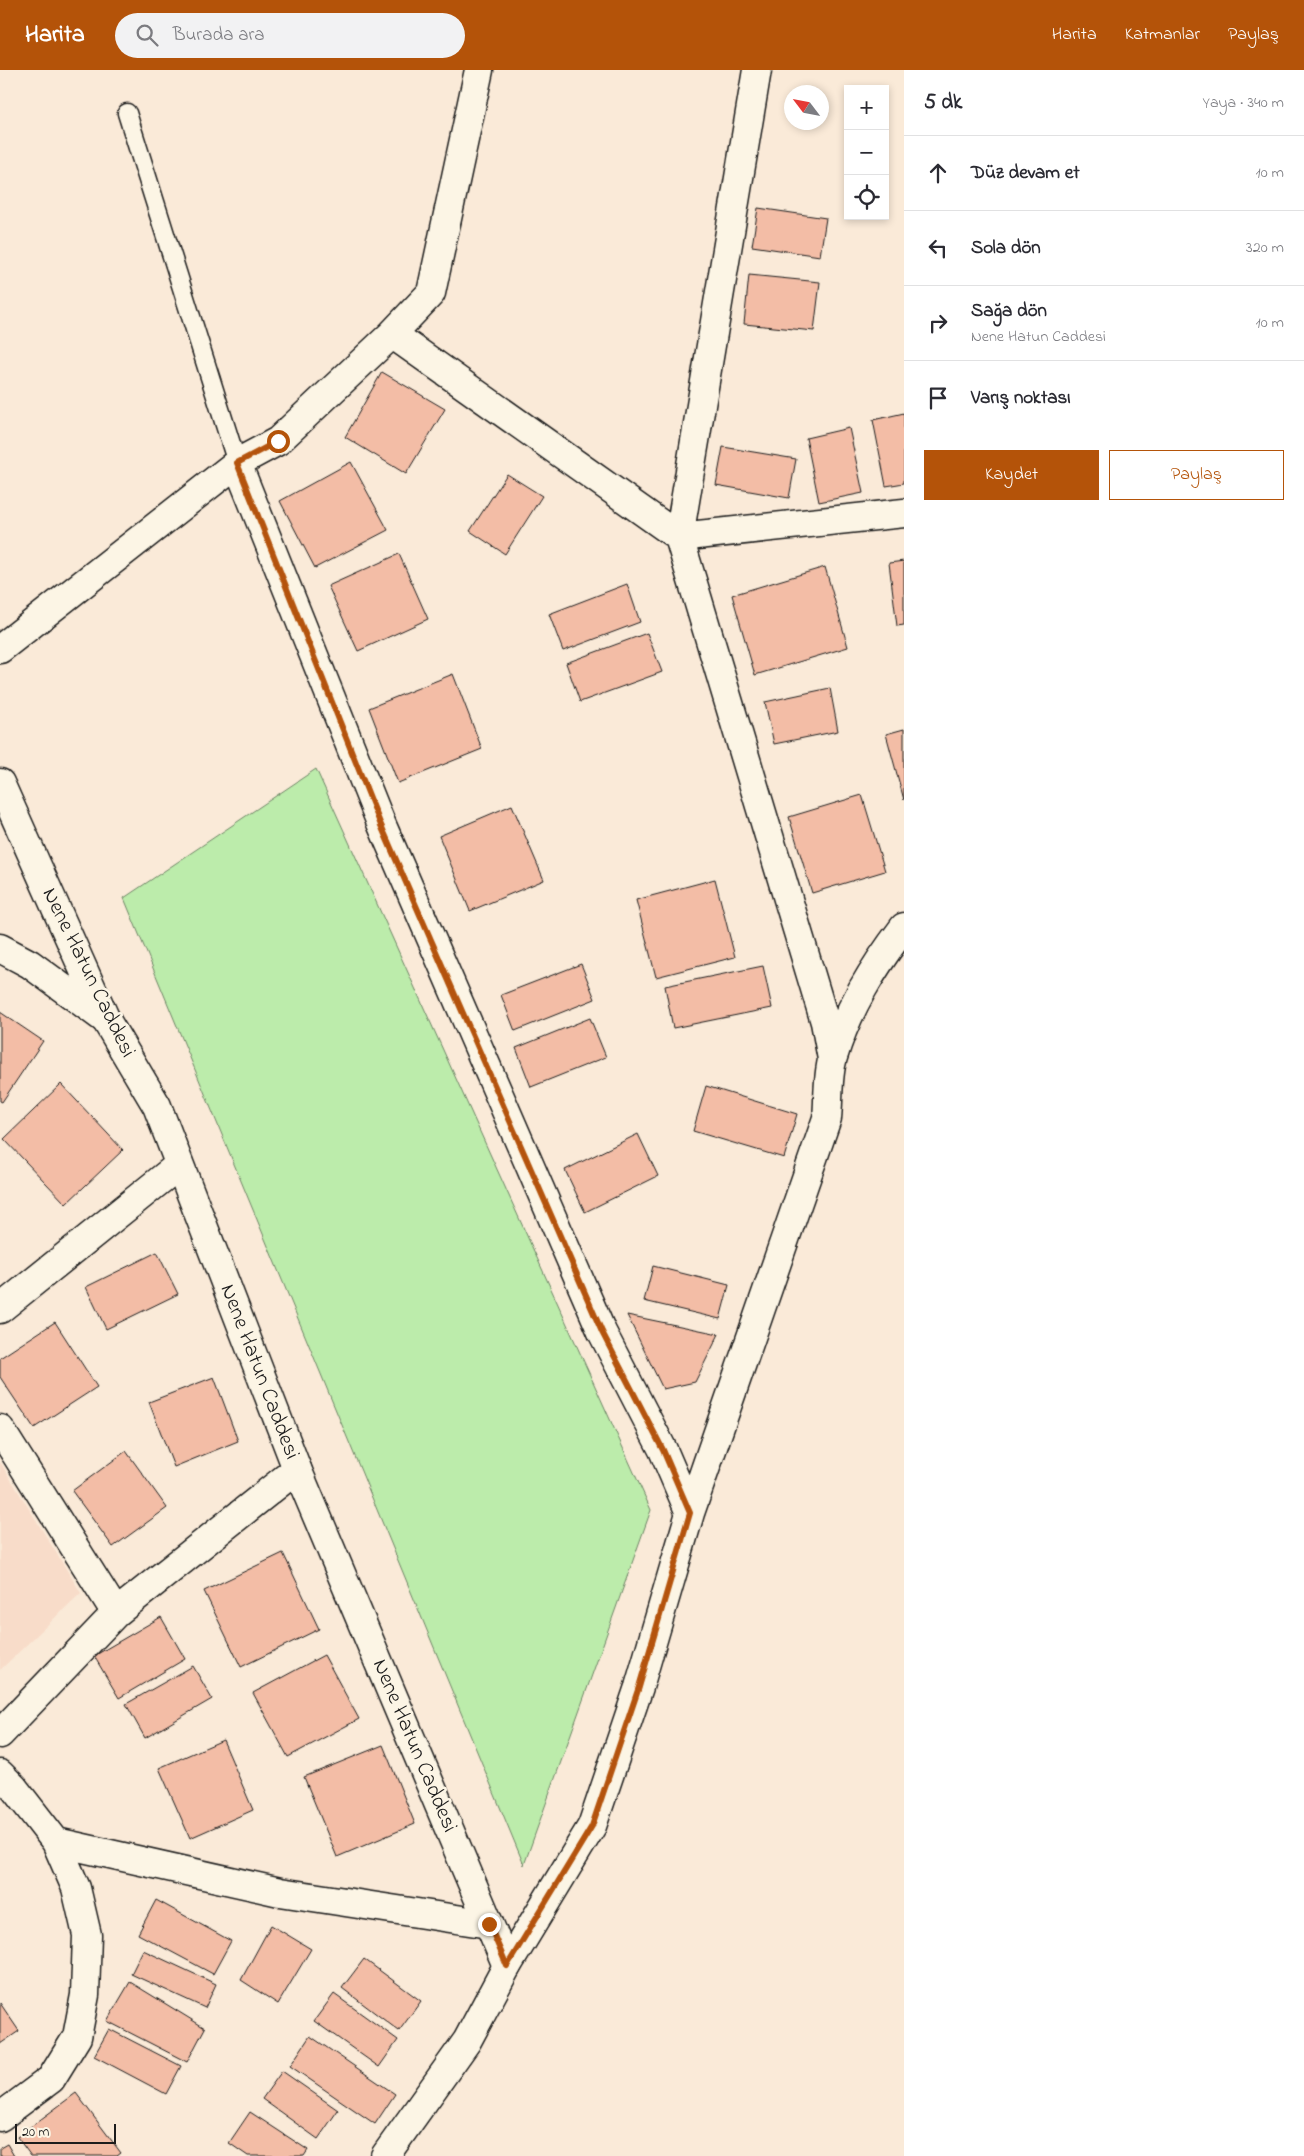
<!DOCTYPE html>
<html lang="tr">
<head>
<meta charset="utf-8">
<style>
  :root { --surface:#fff; --page:#f2f2f3; --text:#2b2b33; --muted:#7c7c81; --line:#e1e1e2; --accent:#b45309 }
  body { margin:0; font-family:"Indie Flower",sans-serif; background:var(--page); color:var(--text) }
  .controls { position:absolute; right:15px; top:15px; display:grid; overflow:hidden; border-radius:0px; box-shadow:0 2px 8px #0003 }
  .controls button { width:45px; height:45px; display:grid; place-items:center; padding:0; border:0; border-bottom:1px solid var(--line); background:var(--surface); color:var(--text); font:25px sans-serif }
  .compass { position:absolute; left:784px; top:15px; width:45px; height:45px; border-radius:50%; background:var(--surface); box-shadow:0 2px 8px #0003; rotate:302deg }
  .scale { position:absolute; left:15px; bottom:12px; width:101px; box-sizing:border-box; padding-left:5px; border:2px solid #1c1c1c; border-top:0; font-size:14px; line-height:18px; white-space:nowrap; color:#1c1c1c; -webkit-text-stroke:4px #fcf5e5; paint-order:stroke }
  .stop { position:absolute; width:15px; height:15px; margin:-11px; border:4px solid #b45309; border-radius:50%; background:#fff }
  .stop.end { background:#b45309; border-color:#fff; box-shadow:0 1px 5px #0008 }
  .list { margin:0; padding:0; list-style:none }
  h2 { display:flex; justify-content:space-between; align-items:center; height:65px; margin:0; padding:0 20px; font-size:21px }
  h2 small { font-size:16px; font-weight:400; color:var(--muted) }
  .list li { display:grid; grid-template-columns:32px 1fr auto; gap:15px; align-items:center; box-sizing:border-box; height:75px; padding:0 20px; border-top:1px solid var(--line) }
  .list b { display:block; font-size:19px; white-space:nowrap }
  .list p { margin:0; font-size:16px; white-space:nowrap; color:var(--muted) }
  .list em { font-size:16px; font-style:normal; color:var(--muted) }
  .actions { display:flex; gap:10px; padding:15px 20px }
  .actions a { flex:1; padding:11px 0; border:1px solid var(--accent); border-radius:0px; text-align:center; font-size:18px; color:var(--accent) }
  .actions .main { background:var(--accent); color:#fff }
  .icon { flex:none; width:28px; height:28px; fill:none; stroke:currentColor; stroke-width:2; stroke-linecap:round; stroke-linejoin:round }
  .map { position:relative; flex:none; width:904px; height:2086px; overflow:hidden }
  header { display:flex; align-items:center; gap:30px; box-sizing:border-box; height:70px; padding:0 25px; background:var(--accent); color:#fff }
  header strong { font-size:24px }
  nav { display:flex; gap:28px; margin-inline-start:auto; font-size:18px }
  .search { width:350px; height:45px; background:var(--page); display:flex; align-items:center; gap:12px; box-sizing:border-box; padding:0 18px; border-radius:28px; color:var(--muted); font-size:19px }
  main { display:flex }
  aside { flex:1; background:var(--surface) }
  .map>svg:first-child { display:block }
  .built { fill:#f8dcc9 }
  .green { fill:#bcecab; stroke:#6c8464 }
  .building { fill:#f3bda6; stroke:#1c1c1c }
  .lines { fill:none; stroke-linecap:round; stroke-linejoin:round }
  .lane-casing { stroke:#1c1c1c; stroke-width:21 }
  .street-casing { stroke:#1c1c1c; stroke-width:31 }
  .secondary-casing { stroke:#1c1c1c; stroke-width:31 }
  .lane { stroke:#fcf5e5; stroke-width:18 }
  .street { stroke:#fcf5e5; stroke-width:28 }
  .secondary { stroke:#fcf5e5; stroke-width:28 }
  .route { stroke:#b45309; stroke-width:6 }
  .labels { text-anchor:middle; dominant-baseline:central; stroke-width:5; stroke-linejoin:round; paint-order:stroke }
  .street-label { font-size:22px; fill:#1c1c1c; stroke:#fcf5e5 }
</style>
</head>
<body>
<header>
<strong>Harita</strong>
<div class="search"><svg class="icon" aria-label="search" viewBox="0 0 24 24"><circle cx="10" cy="10" r="6"/><path d="M15 15l6 6"/></svg>Burada ara</div>
<nav><a>Harita</a><a>Katmanlar</a><a>Paylaş</a></nav>
</header>
<main>
<div class="map">
<svg width="904" height="2086" viewBox="0 0 904 2086">
  <rect width="100%" height="100%" fill="#faead8"/>
  <filter id="ink" filterUnits="userSpaceOnUse"><feTurbulence type="fractalNoise" baseFrequency=".02" numOctaves="2"/><feDisplacementMap in="SourceGraphic" scale="10" xChannelSelector="R" yChannelSelector="G"/><feConvolveMatrix kernelMatrix="1 2 1 2 8 2 1 2 1" color-interpolation-filters="sRGB"/></filter>
  <g filter="url(#ink)">
    <path class="built" d="M0,1392L81,1523L0,1600Z"/>
    <path class="green" d="M316,699L651,1440L524,1795L124,828Z"/>
    <path class="building" d="M758,138L826,148L820,186L752,176Z
      M749,205L820,212L814,261L744,254Z
      M382,302L445,339L406,404L345,367Z
      M904,343V413L886,416L873,350Z
      M849,358L863,423L819,432L806,368Z
      M723,377L796,389L789,428L716,415Z
      M351,392L388,460L315,498L280,431Z
      M507,404L542,426L505,484L470,461Z
      M399,484L428,549L358,581L328,516Z
      M904,491V555L897,556L889,493Z
      M825,497L848,577L755,605L732,525Z
      M627,514L640,552L563,581L549,544Z
      M647,563L662,602L580,632L566,593Z
      M453,604L482,679L398,713L369,638Z
      M830,618L838,661L774,674L765,632Z
      M904,659V730L886,664Z
      M862,725L885,801L812,823L789,747Z
      M512,735L544,810L470,841L439,766Z
      M715,809L735,887L656,907L636,830Z
      M581,894L595,929L515,961L501,925Z
      M763,896L772,938L673,958L665,916Z
      M0,942L43,971L2,1032L0,1031Z
      M590,948L606,987L531,1017L516,978Z
      M61,1014L123,1080L66,1134L4,1069Z
      M706,1016L797,1044L784,1088L693,1061Z
      M638,1064L658,1106L585,1142L565,1100Z
      M157,1182L178,1224L106,1259L86,1217Z
      M653,1196L729,1215L720,1249L644,1231Z
      M627,1245L719,1264L695,1312L663,1319Z
      M55,1252L97,1317L34,1358L0,1307V1288Z
      M214,1307L238,1371L174,1397L149,1332Z
      M126,1381L167,1438L113,1477L72,1421Z
      M283,1483L319,1559L241,1597L204,1521Z
      M161,1547L185,1589L119,1628L94,1586Z
      M324,1585L359,1649L288,1687L253,1623Z
      M193,1596L212,1629L145,1668L126,1634Z
      M223,1670L253,1740L190,1768L159,1698Z
      M383,1675L415,1754L337,1787L304,1707Z
      M156,1830L231,1871L213,1904L138,1864Z
      M271,1855L311,1879L278,1934L241,1910Z
      M143,1880L216,1914L205,1938L131,1904Z
      M364,1889L421,1931L399,1961L342,1918Z
      M130,1912L205,1958L187,1992L107,1951Z
      M334,1924L398,1970L379,1997L314,1951Z
      M0,1933L19,1961L0,1974Z
      M109,1959L181,1996L166,2024L94,1986Z
      M310,1966L395,2024L375,2054L290,1996Z
      M282,2001L338,2040L318,2069L262,2029Z
      M76,2023L121,2083L117,2086H31L17,2067Z
      M250,2042L308,2080L304,2086H248L229,2073Z
      M7,2074L14,2086H0V2078Z"/>
    <g class="lines">
      <g class="lane-casing">
        <path id="lane" d="M127,43L237,393"/>
      </g>
      <g class="street-casing">
        <path id="street" d="M757,0L679,467L904,443
          M392,264L431,223L479,0
          M237,393L381,753L602,1262L663,1380L690,1443
          M0,579L237,393L278,371L392,264L679,467L825,952L832,989
          M0,878L30,894L106,950
          M0,1239L179,1095
          M0,1359L116,1543L0,1664
          M116,1543L297,1399
          M0,1704L14,1718L56,1772L76,1818L87,1865L85,1925L77,1967L51,2009L0,2047
          M56,1772L280,1822L489,1854
          M385,2086L467,1971L507,1896L592,1756L639,1617L690,1443L827,1048C829,1029 827,1006 833,987C848,938 873,898 904,857"/>
      </g>
      <g class="secondary-casing">
        <path id="secondary" d="M0,713L106,950L157,1036L297,1399L507,1896"/>
      </g>
      <use href="#lane" class="lane"/>
      <use href="#street" class="street"/>
      <use href="#secondary" class="secondary"/>
    </g>
  </g>
  <g class="lines" filter="url(#ink)">
    <path class="route" d="M278,371L237,393L380,753L602,1262L663,1380L690,1443L639,1617L592,1756L507,1896L489,1854"/>
  </g>
  <g class="labels">
    <g class="street-label">
      <text transform="translate(88 903) rotate(64)">Nene Hatun Caddesi</text>
      <text transform="translate(259 1302) rotate(69)">Nene Hatun Caddesi</text>
      <text transform="translate(414 1676) rotate(67)">Nene Hatun Caddesi</text>
    </g>
  </g>
</svg>
<div class="controls">
<button>+</button>
<button>−</button>
<button><svg class="icon" aria-label="locate" viewBox="0 0 24 24"><circle cx="12" cy="12" r="6"/><path d="M12 2v4M12 18v4M2 12h4M18 12h4"/></svg></button>
</div>
<svg class="compass" viewBox="-18 -18 36 36"><path d="M0-13l5 13h-10z" fill="#e53935"/><path d="M0 13l5-13h-10z" fill="#7c7c81"/></svg>
<div class="scale">20 m</div>
<div class="stop" style="left:278px;top:371px"></div>
<div class="stop end" style="left:489px;top:1854px"></div>
</div>
<aside>
<h2>5 dk<small>Yaya · 340 m</small></h2>
<ul class="list">
<li><svg class="icon" aria-label="ahead" viewBox="0 0 24 24"><path d="M12 20V5M6 11l6-6 6 6"/></svg><div><b>Düz devam et</b></div><em>10 m</em></li>
<li><svg class="icon" aria-label="left" viewBox="0 0 24 24"><path d="M17 20v-9H6M10 6l-5 5 5 5"/></svg><div><b>Sola dön</b></div><em>320 m</em></li>
<li><svg class="icon" aria-label="right" viewBox="0 0 24 24"><path d="M7 20v-9h11M14 6l5 5-5 5"/></svg><div><b>Sağa dön</b><p>Nene Hatun Caddesi</p></div><em>10 m</em></li>
<li><svg class="icon" aria-label="arrive" viewBox="0 0 24 24"><path d="M6 21V4h12l-3 4 3 4H6"/></svg><div><b>Varış noktası</b></div></li>
</ul>
<div class="actions"><a class="main">Kaydet</a><a>Paylaş</a></div>
</aside>
</main>
</body>
</html>
